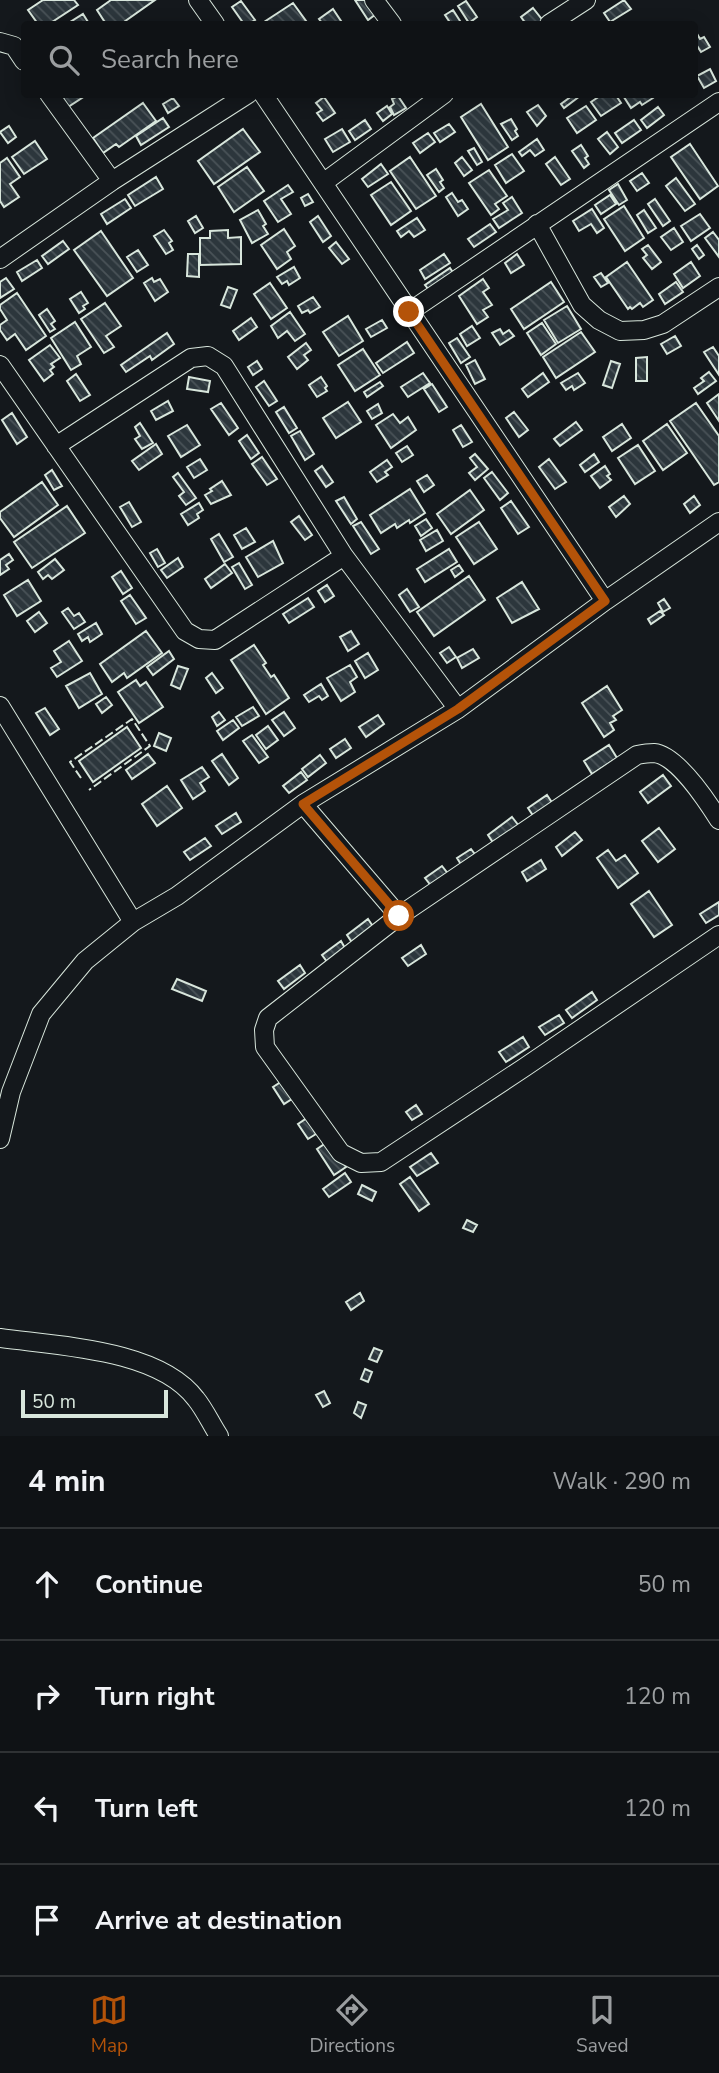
<!DOCTYPE html>
<html lang="en">
<head>
<meta charset="utf-8">
<style>
  :root { --surface:#0f1215; --page:#181b1e; --text:#f1f3f6; --muted:#9b9ea0; --line:#2f3234; --accent:#b45309 }
  body { margin:0; font-family:"Nunito Sans",sans-serif; background:var(--page); color:var(--text) }
  .scale { position:absolute; left:21px; bottom:18px; width:147px; box-sizing:border-box; padding-left:7px; border:4px solid #d8e6dc; border-top:0; font-size:19px; line-height:24px; white-space:nowrap; color:#d8e6dc; -webkit-text-stroke:5px #14181c; paint-order:stroke }
  .stop { position:absolute; width:21px; height:21px; margin:-16px; border:5px solid #b45309; border-radius:50%; background:#fff }
  .stop.end { background:#b45309; border-color:#fff; box-shadow:0 2px 7px #0008 }
  .list { margin:0; padding:0; list-style:none }
  h2 { display:flex; justify-content:space-between; align-items:center; height:91px; margin:0; padding:0 28px; font-size:30px }
  h2 small { font-size:23px; font-weight:400; color:var(--muted) }
  .list li { display:grid; grid-template-columns:46px 1fr auto; gap:21px; align-items:center; box-sizing:border-box; height:112px; padding:0 28px; border-top:2px solid var(--line) }
  .list b { display:block; font-size:26px; white-space:nowrap }
  .list em { font-size:23px; font-style:normal; color:var(--muted) }
  .icon { flex:none; width:38px; height:38px; fill:none; stroke:currentColor; stroke-width:2; stroke-linecap:round; stroke-linejoin:round }
  .map { position:relative; flex:none; width:719px; height:1436px; overflow:hidden }
  .search { position:absolute; background:var(--surface); box-shadow:0 4px 18px #0003; left:21px; right:21px; top:21px; height:77px; display:flex; align-items:center; gap:18px; box-sizing:border-box; padding:0 24px; border-radius:7px; color:var(--muted); font-size:26px }
  .sheet { height:539px; background:var(--surface) }
  nav { display:flex; justify-content:space-around; align-items:center; box-sizing:border-box; height:98px; border-top:2px solid var(--line); background:var(--surface); font-size:19px; color:var(--muted) }
  nav a { display:grid; justify-items:center; gap:4px }
  nav .on { color:var(--accent) }
  .map>svg:first-child { display:block }
  .building { fill:url(#building-back-hatch); stroke:#d8e6dc; stroke-width:2 }
  .lines { fill:none; stroke-linecap:round; stroke-linejoin:round }
  .minor-casing { stroke:#d8e6dc; stroke-width:20 }
  .minor { stroke:#14181c; stroke-width:18 }
  .fence { stroke:#d8e6dc; stroke-width:2; stroke-dasharray:9 3.5; stroke-linecap:butt }
  .route { stroke:#b45309; stroke-width:9 }
</style>
</head>
<body>
<div class="map">
<svg width="719" height="1436" viewBox="0 0 719 1436">
  <defs>
    <pattern id="building-back-hatch" width="6" height="6" patternUnits="userSpaceOnUse" patternTransform="scale(1.75)"><rect width="6" height="6" fill="#2c363c"/><path d="M-1 5l2 2M0 0l6 6M5-1l2 2" fill="none" stroke="#4a5358"/></pattern>
  </defs>
  <rect width="100%" height="100%" fill="#14181c"/>
  <path class="building" d="M43,0H74L78,5L49,24H38L28,10Z
    M111,0H155L121,24H106L97,10Z
    M355,0H366L376,14L368,20Z
    M624,0L631,9L610,22L604,13Z
    M241,1L255,20L248,24H244L232,7Z
    M466,1L477,17L469,23L458,6Z
    M293,3L306,21L300,24H261Z
    M533,8L544,22L540,24H526L521,17Z
    M333,9L341,21L336,24L331,22L323,24L319,19Z
    M453,10L462,24H451L445,15Z
    M83,14L88,22L85,24H67Z
    M696,32L700,39L704,37L710,47L701,52L694,41Z
    M710,69L716,81L704,88L697,76Z
    M61,94H88L68,107Z
    M566,94H579L580,96L564,108L561,104L569,98Z
    M603,94H615L621,103L601,116L591,102Z
    M622,94H651L653,98L642,105L640,102L631,108Z
    M398,96L406,108L394,115L390,107L394,104L392,99Z
    M324,97L335,113L323,121L317,113L322,110L316,103Z
    M173,98L179,106L168,113L163,104Z
    M143,103L156,121L119,147L116,144L103,153L93,138Z
    M481,104L508,147L488,160L461,117Z
    M538,105L546,116L537,126L527,112Z
    M387,106L392,114L383,121L377,113Z
    M586,106L596,120L577,133L567,118Z
    M658,107L664,115L647,128L641,120Z
    M163,118L169,127L141,145L136,136Z
    M511,119L517,129L515,131L518,136L512,140L501,124Z
    M365,120L371,129L355,140L349,131Z
    M634,120L641,130L622,143L615,133Z
    M449,124L455,132L440,142L434,133Z
    M9,126L16,137L8,143L0,132Z
    M243,129L260,152L214,184L198,161Z
    M342,129L350,142L333,152L325,139Z
    M607,132L618,147L610,154L598,139Z
    M428,133L435,142L420,153L413,143Z
    M537,139L544,150L535,156L530,150L522,156L519,152Z
    M35,141L47,159L24,174L12,157Z
    M690,144L718,186L700,199L671,157Z
    M581,145L588,156L585,158L589,164L584,168L572,151Z
    M474,148L482,162L477,165L468,151Z
    M512,154L524,171L506,183L495,165Z
    M410,157L436,196L416,209L390,171Z
    M462,157L472,170L464,176L455,163Z
    M555,157L570,179L561,185L546,164Z
    M7,158L20,177L10,184L19,197L4,207L0,201V163Z
    M381,164L388,174L368,187L362,179Z
    M247,167L264,191L234,212L218,187Z
    M436,169L443,180L440,182L444,188L439,192L427,175Z
    M489,170L507,196L495,204L499,209L491,215L469,183Z
    M642,173L649,183L637,191L630,181Z
    M156,177L163,189L135,206L128,195Z
    M676,178L695,204L685,211L666,186Z
    M391,182L411,211L391,225L371,195Z
    M618,184L627,200L619,205L609,190Z
    M288,185L293,192L281,199L291,214L278,222L264,201Z
    M452,193L458,202L462,200L468,209L458,216L446,197Z
    M308,194L313,202L305,206L301,198Z
    M610,195L616,204L601,214L595,205Z
    M512,197L522,213L499,228L493,219L508,210L503,203Z
    M125,199L131,208L107,224L101,214Z
    M655,199L670,221L663,226L648,204Z
    M624,206L644,238L625,251L604,219Z
    M592,209L604,228L597,233L591,224L579,231L573,221Z
    M258,210L266,224L263,226L268,234L252,243L240,220Z
    M644,210L656,228L648,233L637,215Z
    M700,214L710,228L691,241L681,226Z
    M196,216L203,228L195,233L188,221Z
    M318,216L331,236L323,242L310,222Z
    M417,218L425,230L414,237L409,231L401,237L397,231Z
    M490,224L496,232L474,247L468,239Z
    M674,228L683,242L671,250L661,237Z
    M284,229L295,246L287,252L291,259L277,269L261,245Z
    M164,230L172,241L169,243L173,250L166,254L154,236Z
    M228,230V238L241,237V264L200,265V238H210V231Z
    M101,231L133,278L107,296L74,250Z
    M713,232L719,240V257L705,238Z
    M63,241L69,249L48,264L42,256Z
    M336,242L349,259L342,264L329,248Z
    M648,245L661,262L652,269L643,258L647,255L642,249Z
    M697,245L704,255L699,259L692,249Z
    M138,250L148,265L137,272L127,257Z
    M188,254H199V277L187,276Z
    M444,254L450,263L425,279L420,270Z
    M517,254L524,265L511,273L505,263Z
    M37,260L42,268L22,281L17,272Z
    M627,262L653,300L643,307L640,303L632,309L630,307L628,309L606,277Z
    M691,262L700,276L683,288L674,274Z
    M294,267L300,278L289,285L287,281L282,284L277,277Z
    M450,268L454,274L429,290L425,285Z
    M601,273L608,283L601,287L594,277Z
    M6,278L14,289L0,298V282Z
    M152,278L154,282L160,279L168,292L155,301L144,283Z
    M483,279L489,288L483,292L492,305L483,310L488,317L477,324L459,296Z
    M551,282L564,302L524,329L511,309Z
    M676,282L683,292L665,304L659,294Z
    M270,283L287,308L271,319L254,294Z
    M228,287L237,290L230,308L221,305Z
    M81,292L88,303L83,306L85,309L79,313L70,299Z
    M17,293L46,336L26,350L15,334L7,340L0,330V325L7,320L0,309V305Z
    M313,297L320,307L310,313L308,310L302,313L298,306Z
    M105,303L121,326L106,336L114,347L104,353L81,319Z
    M567,306L581,329L558,343L544,320Z
    M47,309L55,321L51,324L55,329L50,332L39,315Z
    M290,312L305,334L295,341L287,331L278,338L271,326Z
    M348,316L363,341L339,356L323,332Z
    M251,318L257,327L239,340L233,331Z
    M382,320L387,328L371,337L366,329Z
    M75,322L91,347L77,356L81,364L71,370L51,338Z
    M542,323L556,344L541,355L527,333Z
    M472,326L480,338L467,346L460,334Z
    M500,329L503,334L509,330L514,336L500,345L492,333Z
    M581,332L595,352L556,378L543,357Z
    M167,333L174,344L152,360L150,356L126,372L121,365Z
    M675,336L681,346L667,354L661,344Z
    M457,338L470,357L461,363L449,343Z
    M407,342L414,353L383,373L376,363Z
    M306,343L311,350L304,355L308,360L297,369L288,357Z
    M50,345L60,358L51,364L54,367L50,370L53,374L44,381L29,360Z
    M713,347L719,356V375L704,352Z
    M363,349L380,375L355,391L338,365Z
    M647,357V381H636V358Z
    M475,360L485,379L475,384L466,365Z
    M257,361L262,369L253,375L248,367Z
    M611,361L620,364L612,388L603,385Z
    M709,372L716,381L698,394L694,388L704,381L701,378Z
    M423,373L430,383L408,397L401,387Z
    M543,373L549,382L528,397L522,389Z
    M578,373L585,383L574,390L572,386L566,390L561,383Z
    M76,374L90,395L80,401L67,381Z
    M189,377L210,381L208,392L187,389Z
    M321,377L327,386L325,388L327,391L317,397L309,385Z
    M264,381L277,401L269,406L256,387Z
    M380,382L383,386L367,397L364,392Z
    M432,384L447,407L439,412L424,389Z
    M719,394V421L707,403Z
    M168,401L173,411L156,420L151,411Z
    M348,402L361,422L336,438L323,418Z
    M221,403L238,428L229,435L211,409Z
    M696,403L719,436V482L714,485L670,421Z
    M378,404L382,413L372,419L367,411Z
    M284,407L297,428L289,433L276,412Z
    M514,412L528,430L519,437L506,418Z
    M12,413L27,437L17,444L2,420Z
    M393,414L400,423L408,417L416,430L391,448L376,425Z
    M576,422L582,430L560,446L554,439Z
    M140,423L153,443L142,449L135,439L140,436L135,427Z
    M622,424L631,438L612,451L603,437Z
    M667,424L687,453L663,470L643,441Z
    M187,425L200,445L181,457L168,436Z
    M461,425L472,442L463,447L453,430Z
    M300,431L314,454L305,460L291,436Z
    M247,435L259,453L251,459L239,441Z
    M156,444L162,454L139,470L132,461Z
    M638,445L655,471L635,484L618,458Z
    M407,446L413,455L402,462L396,453Z
    M475,454L488,469L475,480L469,473L477,467L470,458Z
    M594,454L599,462L585,472L580,465Z
    M262,457L277,479L267,485L252,464Z
    M200,459L207,470L194,478L187,467Z
    M549,459L566,482L555,489L539,467Z
    M387,460L392,467L385,472L388,475L377,482L370,472Z
    M322,466L333,482L326,487L315,471Z
    M605,466L610,474L607,476L611,480L600,488L591,476Z
    M52,470L62,486L54,490L45,475Z
    M492,472L508,493L500,500L484,478Z
    M178,473L196,498L186,505L179,496L184,492L173,477Z
    M427,475L434,485L424,492L417,481Z
    M222,481L231,495L211,504L205,495L212,491L210,489Z
    M42,482L58,505L14,537L0,518V512Z
    M410,489L425,513L410,523L409,520L397,528L395,524L381,533L370,515Z
    M470,490L484,510L451,534L437,514Z
    M624,496L630,504L616,517L609,507Z
    M694,496L700,505L690,513L684,504Z
    M344,497L357,519L351,524L336,501Z
    M511,501L529,527L518,534L501,508Z
    M129,502L141,522L132,527L120,507Z
    M199,503L203,510L197,514L199,518L188,525L181,514Z
    M67,506L85,533L32,568L14,542Z
    M299,516L312,535L305,540L291,522Z
    M426,519L432,528L421,536L415,526Z
    M361,522L379,549L371,554L353,526Z
    M479,522L497,549L474,564L456,537Z
    M246,528L255,542L242,549L234,535Z
    M437,530L443,541L426,551L420,540Z
    M219,534L233,557L224,562L211,539Z
    M273,541L283,563L258,577L246,557Z
    M157,549L165,563L158,567L150,553Z
    M449,549L457,562L425,582L417,569Z
    M9,554L13,560L6,565L9,569L0,575V560Z
    M178,558L183,567L167,578L161,570Z
    M55,559L64,570L52,579L48,575L43,579L38,572Z
    M239,563L252,585L245,589L232,567Z
    M225,564L232,573L211,588L205,579Z
    M459,565L463,571L455,577L451,570Z
    M121,571L132,588L123,594L112,577Z
    M469,576L485,600L434,636L417,612Z
    M28,580L41,601L17,616L4,595Z
    M522,582L539,609L512,623L497,598Z
    M327,585L334,596L325,602L318,591Z
    M407,589L419,607L410,612L399,595Z
    M130,595L146,618L136,624L121,601Z
    M308,598L314,607L289,623L283,614Z
    M664,599L670,608L663,612L658,603Z
    M68,608L74,616L79,613L85,622L74,629L62,612Z
    M660,611L664,615L651,624L648,619Z
    M39,612L47,623L35,632L27,621Z
    M96,623L102,634L90,642L88,637L82,641L78,634Z
    M146,631L162,653L127,678L124,673L112,682L100,664Z
    M351,631L359,644L348,651L340,637Z
    M69,641L82,661L57,677L51,668L61,662L54,651Z
    M254,645L266,663L263,665L271,677L274,675L289,698L266,714L231,660Z
    M449,647L456,657L447,663L440,653Z
    M473,649L479,658L462,668L457,658Z
    M169,651L174,659L153,675L147,667Z
    M368,653L378,670L365,678L355,661Z
    M350,665L357,677L350,682L355,692L341,701L327,678Z
    M178,666L188,669L180,689L171,685Z
    M90,673L102,694L79,708L66,686Z
    M212,673L223,688L216,693L206,678Z
    M136,680L140,686L146,682L163,707L139,723L118,692Z
    M321,684L328,696L322,700L319,696L309,702L304,695Z
    M607,686L622,710L613,716L616,720L610,723L614,730L604,737L582,703Z
    M106,697L112,705L102,713L96,704Z
    M253,707L259,716L242,726L236,717Z
    M45,708L59,729L50,735L36,713Z
    M219,712L225,720L217,726L212,717Z
    M284,712L295,728L284,736L272,720Z
    M378,715L384,724L366,737L359,727Z
    M233,720L239,728L223,740L217,731Z
    M268,726L278,740L266,749L256,735Z
    M127,727L141,748L93,782L79,761Z
    M159,733L171,738L166,751L154,746Z
    M252,735L268,757L259,763L243,741Z
    M345,739L351,748L336,758L330,749Z
    M609,745L617,758L592,774L584,761Z
    M148,754L155,763L132,779L126,770Z
    M222,754L238,778L229,785L212,761Z
    M320,755L326,763L308,777L302,769Z
    M202,767L209,777L200,783L205,791L193,799L181,780Z
    M301,772L307,780L289,793L283,786Z
    M663,775L671,786L648,803L640,792Z
    M167,786L182,808L157,826L142,804Z
    M547,795L553,804L534,817L528,808Z
    M236,813L241,822L222,834L216,826Z
    M512,817L519,826L494,844L488,835Z
    M659,828L675,849L658,862L642,841Z
    M575,832L582,840L562,856L556,847Z
    M205,838L211,846L190,860L184,852Z
    M471,849L477,857L462,866L457,858Z
    M608,850L616,861L625,855L638,873L618,888L597,858Z
    M541,860L546,869L527,881L522,872Z
    M442,866L449,875L432,887L425,878Z
    M649,891L672,925L654,937L631,904Z
    M719,902V915L706,923L700,914Z
    M368,919L374,928L353,944L347,935Z
    M341,941L346,950L328,963L322,955Z
    M421,945L426,954L408,966L402,958Z
    M300,965L305,973L284,989L278,981Z
    M177,979L206,991L202,1001L172,989Z
    M592,992L597,1000L572,1018L566,1010Z
    M559,1015L564,1023L545,1035L539,1027Z
    M523,1037L529,1047L506,1062L499,1052Z
    M284,1080L295,1097L284,1104L273,1087Z
    M416,1105L422,1114L412,1120L406,1112Z
    M307,1118L316,1134L308,1139L298,1124Z
    M329,1141L346,1167L334,1175L317,1149Z
    M431,1153L438,1163L417,1176L410,1167Z
    M345,1173L351,1182L329,1197L323,1189Z
    M410,1177L429,1204L419,1211L400,1184Z
    M362,1185L376,1192L372,1201L358,1194Z
    M467,1220L477,1225L473,1232L463,1228Z
    M360,1293L364,1301L351,1310L346,1302Z
    M374,1348L382,1351L377,1362L369,1359Z
    M365,1369L372,1372L368,1382L361,1379Z
    M324,1391L330,1403L323,1407L316,1395Z
    M358,1402L366,1405L361,1418L354,1413Z"/>
  <g class="lines">
    <g class="minor-casing">
      <path id="minor" d="M198,0L215,24
        M374,0L392,24
        M549,24L586,0
        M0,42L14,46L24,61
        M49,94L112,181
        M263,94L605,601
        M323,183L444,94
        M537,224L582,305L599,320L620,331L644,330L663,324L719,287
        M0,259L112,181L248,94
        M409,312L719,102
        M0,365L185,631L199,639L215,640L344,556L458,709
        M56,446L191,358L208,356L224,366L344,556
        M0,706L133,922
        M303,804L399,916
        M719,820C707,801 677,755 654,753C649,753 642,754 637,755L399,916L268,1018L264,1030L265,1047L341,1153L361,1163L381,1162L525,1067L719,935
        M0,1139L11,1092L41,1014L85,961L133,922L177,896L303,804L458,709L605,601L719,522
        M0,1338C58,1346 159,1349 196,1399C205,1410 211,1424 219,1436"/>
    </g>
    <use href="#minor" class="minor"/>
    <path class="fence" d="M81,778L70,762L132,719L150,746L89,790"/>
  </g>
  <g class="lines">
    <path class="route" d="M399,916L303,804L458,709L605,601L409,312"/>
  </g>
</svg>
<div class="scale">50 m</div>
<div class="stop" style="left:399px;top:916px"></div>
<div class="stop end" style="left:409px;top:312px"></div>
<div class="search"><svg class="icon" aria-label="search" viewBox="0 0 24 24"><circle cx="10" cy="10" r="6"/><path d="M15 15l6 6"/></svg>Search here</div>
</div>
<section class="sheet">
<h2>4 min<small>Walk · 290 m</small></h2>
<ul class="list">
<li><svg class="icon" aria-label="ahead" viewBox="0 0 24 24"><path d="M12 20V5M6 11l6-6 6 6"/></svg><div><b>Continue</b></div><em>50 m</em></li>
<li><svg class="icon" aria-label="right" viewBox="0 0 24 24"><path d="M7 20v-9h11M14 6l5 5-5 5"/></svg><div><b>Turn right</b></div><em>120 m</em></li>
<li><svg class="icon" aria-label="left" viewBox="0 0 24 24"><path d="M17 20v-9H6M10 6l-5 5 5 5"/></svg><div><b>Turn left</b></div><em>120 m</em></li>
<li><svg class="icon" aria-label="arrive" viewBox="0 0 24 24"><path d="M6 21V4h12l-3 4 3 4H6"/></svg><div><b>Arrive at destination</b></div></li>
</ul>
</section>
<nav>
<a class="on"><svg class="icon" aria-label="map" viewBox="0 0 24 24"><path d="M3 6l6-2 6 2 6-2v14l-6 2-6-2-6 2zM9 4v14M15 6v14"/></svg>Map</a>
<a><svg class="icon" aria-label="directions" viewBox="0 0 24 24"><path d="M12 3l9 9-9 9-9-9zM9 14v-3h6M13 9l2 2-2 2"/></svg>Directions</a>
<a><svg class="icon" aria-label="saved" viewBox="0 0 24 24"><path d="M7 4h10v16l-5-4-5 4z"/></svg>Saved</a>
</nav>
</body>
</html>
